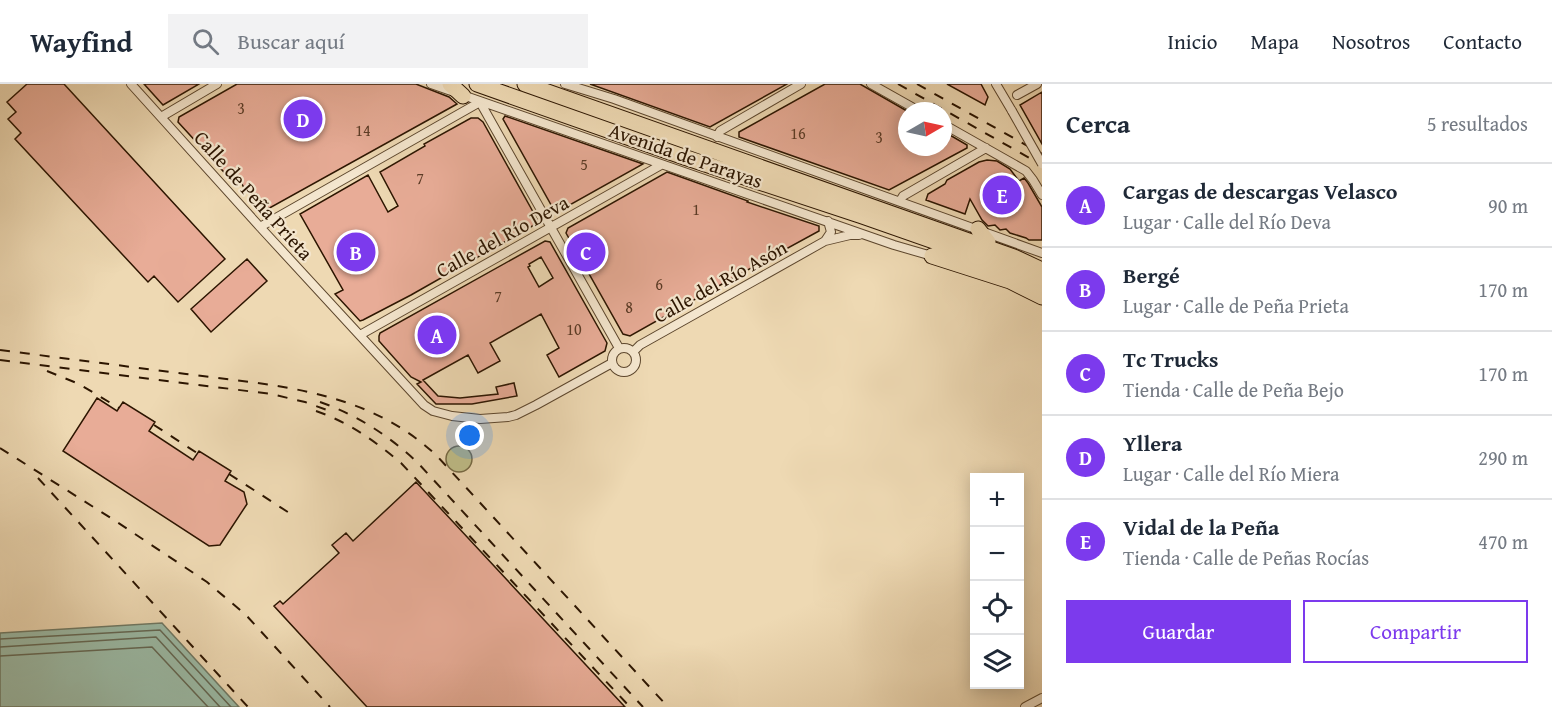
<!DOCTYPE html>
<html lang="es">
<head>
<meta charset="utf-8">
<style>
  :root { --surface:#fff; --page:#f2f2f3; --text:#1f2937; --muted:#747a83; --line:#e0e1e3; --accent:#7c3aed }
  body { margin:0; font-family:"Gentium Book Plus",serif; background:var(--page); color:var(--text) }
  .controls { position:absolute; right:18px; bottom:18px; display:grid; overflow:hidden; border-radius:0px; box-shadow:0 3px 15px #0003 }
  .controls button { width:54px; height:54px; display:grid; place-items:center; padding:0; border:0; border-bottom:2px solid var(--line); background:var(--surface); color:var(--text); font:30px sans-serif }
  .compass { position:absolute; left:898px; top:18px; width:54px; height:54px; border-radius:50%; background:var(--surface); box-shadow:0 3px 15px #0003; rotate:81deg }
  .you { position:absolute; left:470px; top:352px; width:21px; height:21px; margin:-15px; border:4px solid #fff; border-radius:50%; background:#1a73e8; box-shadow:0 0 0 9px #1a73e833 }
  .badge { display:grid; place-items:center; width:39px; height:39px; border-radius:50%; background:var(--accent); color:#fff; font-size:20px; font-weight:700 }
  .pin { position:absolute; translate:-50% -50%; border:3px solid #fff; box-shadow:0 2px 6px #0006 }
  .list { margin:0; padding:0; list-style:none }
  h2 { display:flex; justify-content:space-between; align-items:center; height:78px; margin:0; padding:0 24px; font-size:26px }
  h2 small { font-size:20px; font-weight:400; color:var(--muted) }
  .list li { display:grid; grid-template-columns:39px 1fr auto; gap:18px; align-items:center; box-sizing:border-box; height:84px; padding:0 24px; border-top:2px solid var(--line) }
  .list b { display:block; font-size:22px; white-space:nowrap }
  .list p { margin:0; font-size:20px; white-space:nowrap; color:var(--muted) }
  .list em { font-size:20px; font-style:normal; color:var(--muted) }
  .actions { display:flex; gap:12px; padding:18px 24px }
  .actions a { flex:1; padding:14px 0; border:2px solid var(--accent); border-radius:0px; text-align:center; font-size:21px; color:var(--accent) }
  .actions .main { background:var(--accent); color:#fff }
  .icon { flex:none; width:33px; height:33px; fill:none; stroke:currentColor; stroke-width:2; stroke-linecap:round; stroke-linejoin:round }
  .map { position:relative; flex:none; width:1042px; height:623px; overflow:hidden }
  header { display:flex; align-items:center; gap:36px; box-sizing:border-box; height:84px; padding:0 30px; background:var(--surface); border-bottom:2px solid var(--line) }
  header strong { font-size:28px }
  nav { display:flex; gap:33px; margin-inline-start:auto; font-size:21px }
  .search { width:420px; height:54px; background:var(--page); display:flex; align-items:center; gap:15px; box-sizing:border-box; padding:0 21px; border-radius:0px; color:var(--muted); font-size:22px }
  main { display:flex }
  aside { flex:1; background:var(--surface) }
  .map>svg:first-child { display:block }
  .green { fill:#bfbd88; stroke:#766944; stroke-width:1.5 }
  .water { fill:#9bbba7; stroke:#6f7964; stroke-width:1.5 }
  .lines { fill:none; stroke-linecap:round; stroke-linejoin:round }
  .shore { stroke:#646854; stroke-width:1.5 }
  .building { fill:#e8ac97; stroke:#2c1500; stroke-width:1.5; fill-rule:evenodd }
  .street-casing { stroke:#5c462d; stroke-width:10 }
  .highway-casing { stroke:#2c1500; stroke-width:17 }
  .street { stroke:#f4e6ce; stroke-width:8 }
  .highway { stroke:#eed9b3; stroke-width:15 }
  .rail { stroke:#2c1500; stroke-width:2; stroke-dasharray:10 10; stroke-linecap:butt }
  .street-bridge-casing { stroke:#5c462d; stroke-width:10; stroke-linecap:butt }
  .street-bridge { stroke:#f4e6ce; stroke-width:8 }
  .labels { text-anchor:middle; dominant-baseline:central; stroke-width:4.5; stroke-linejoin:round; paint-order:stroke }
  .number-label { font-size:16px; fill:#5b3b26 }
  .street-label { font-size:20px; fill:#2c1500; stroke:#f4e6ce }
</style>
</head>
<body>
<header>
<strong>Wayfind</strong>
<div class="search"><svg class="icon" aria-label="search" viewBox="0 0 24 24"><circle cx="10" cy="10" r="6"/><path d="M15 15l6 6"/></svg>Buscar aquí</div>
<nav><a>Inicio</a><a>Mapa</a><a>Nosotros</a><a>Contacto</a></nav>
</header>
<main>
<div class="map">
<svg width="1042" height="623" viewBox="0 0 1042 623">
  <rect width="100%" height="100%" fill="#eed9b3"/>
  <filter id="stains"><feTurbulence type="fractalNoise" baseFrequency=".00333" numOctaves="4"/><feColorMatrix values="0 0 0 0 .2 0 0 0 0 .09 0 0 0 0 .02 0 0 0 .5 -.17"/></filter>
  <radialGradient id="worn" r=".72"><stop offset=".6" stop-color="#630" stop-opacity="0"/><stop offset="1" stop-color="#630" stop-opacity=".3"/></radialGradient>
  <path class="green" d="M446 375a13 13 0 1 1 26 0a13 13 0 1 1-26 0Z"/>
  <path class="water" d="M162,539L239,623H0V549Z"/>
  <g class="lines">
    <path class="shore" d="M0,555L160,546L231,623
      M0,563L156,553L220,623
      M0,572L152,563L208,623"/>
  </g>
  <path class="building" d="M27,0H64L225,175L178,218L154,192L148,198L15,55L21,49L8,35L16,28L7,18Z
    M144,0H199L163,21Z
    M237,0H416L449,13L457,20L266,126L257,110L252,113L247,105L244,104L240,96L234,99L178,38L179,33Z
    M590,0H787L710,43Z
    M825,0H860L907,27V63H943V47L967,61V64L889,106L739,53V48Z
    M947,0H981L988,13L985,21Z
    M1042,8V60L1020,21Z
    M505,32L643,80L559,127L554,126L503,35Z
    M471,34H478L483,38L537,135L536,140L411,211L363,236L360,237L335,210L343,206L300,130L368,91L388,128L398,122L380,88L425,62L424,60Z
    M987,76L997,77L1010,85L1019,97L1024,94L1028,99L1042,123V156H1029L1026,154L1010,149L1006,145L1000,146L995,141L988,142L982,136L970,115L965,130L926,116L928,110L945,100L947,96L979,78Z
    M667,88L748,117L747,118L819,142V147L731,195L630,252L623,250L566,149L568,144Z
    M545,157L550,158L607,259L605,267L559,293L547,271L559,264L541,230L490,259L500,277L478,289L468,271L423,296L438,312L460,314L498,310L496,303L514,299L517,312L472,320H436L417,300L421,298L411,293L379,257V252L380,249ZM541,173L553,194L539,203L528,183L530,182L529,180Z
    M247,175L267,197L211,248L191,225Z
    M97,314L117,327L123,318L155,338L149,347L193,376L199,367L231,387L225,397L244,408L247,420L220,461L209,462L63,367Z
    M416,398L625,623H367L274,522L280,517L283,520L339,469L332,461L346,449L353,457Z"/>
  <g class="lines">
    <g class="street-casing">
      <path id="street" d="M131,0L260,143L424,321L433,327L452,332L480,335L508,333L516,331L536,321L612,279
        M431,0L894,161L932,172
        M565,0L614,15L1042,169
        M871,0L919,27
        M996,0L1012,27
        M1017,11L1037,0
        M161,33L217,0
        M943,40L1026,87L1033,96L1042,111
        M717,53L720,47L801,0
        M900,117L903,112L986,64
        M260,143L480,18L619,264
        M825,157L831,148L828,137
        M360,251L661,81
        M612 276a12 12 0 1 1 24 0a12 12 0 1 1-24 0Z
        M633,268L640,261L825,157L850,151H859
        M1025,623L1042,614"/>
    </g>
    <g class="highway-casing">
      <path id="highway" d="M450,0L463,12
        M477,0L684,73L862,132L1011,184L1042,198
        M525,0L1014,173L1042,186
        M978,145L988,158
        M932,172L1010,197L1042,213"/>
    </g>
    <use href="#street" class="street"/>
    <use href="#highway" class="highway"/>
    <path class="rail" d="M898,0L1042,81
      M917,0L1042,70
      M0,266C62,274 124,282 186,290C276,302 366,305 437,372L668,623
      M0,276L271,310L305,318L327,326
      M47,287L79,300L119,324
      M320,318C357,331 388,351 417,378L643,623
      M316,327C348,338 375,357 401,379L630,623
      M154,341L197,369
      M0,364L114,436L207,498L246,531L330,623
      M229,390L294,432
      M38,394L248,623"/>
    <g class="street-bridge-casing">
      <path id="street-bridge" d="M1012,27L1042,80"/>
    </g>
    <use href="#street-bridge" class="street-bridge"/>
  </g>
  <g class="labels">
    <g class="number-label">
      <text x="241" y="24">3</text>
      <text x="363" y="46">14</text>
      <text x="798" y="49">16</text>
      <text x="879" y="53">3</text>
      <text x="584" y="80">5</text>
      <text x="420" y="94">7</text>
      <text x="696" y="125">1</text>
      <text x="659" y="200">6</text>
      <text x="498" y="212">7</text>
      <text x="629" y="223">8</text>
      <text x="574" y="245">10</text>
    </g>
    <g class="street-label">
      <text transform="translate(686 71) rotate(19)">Avenida de Parayas</text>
      <text transform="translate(254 111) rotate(48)">Calle de Peña Prieta</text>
      <text transform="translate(502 152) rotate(-29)">Calle del Río Deva</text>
      <text transform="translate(720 197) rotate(-29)">Calle del Río Asón</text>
    </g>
  </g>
  <rect width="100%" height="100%" filter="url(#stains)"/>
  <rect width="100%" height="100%" fill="url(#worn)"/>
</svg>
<div class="controls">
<button>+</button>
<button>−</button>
<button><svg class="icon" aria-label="locate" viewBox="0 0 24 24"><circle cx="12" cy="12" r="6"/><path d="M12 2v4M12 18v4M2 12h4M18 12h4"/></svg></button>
<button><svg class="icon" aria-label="layers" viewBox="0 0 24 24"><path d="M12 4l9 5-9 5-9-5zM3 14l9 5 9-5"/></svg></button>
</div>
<svg class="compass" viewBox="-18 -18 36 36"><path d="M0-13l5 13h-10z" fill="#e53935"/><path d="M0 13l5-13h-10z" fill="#747a83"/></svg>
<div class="you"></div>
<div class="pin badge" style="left:437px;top:251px">A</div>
<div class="pin badge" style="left:356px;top:168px">B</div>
<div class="pin badge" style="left:586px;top:168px">C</div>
<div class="pin badge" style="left:303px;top:35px">D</div>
<div class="pin badge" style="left:1002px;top:111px">E</div>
</div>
<aside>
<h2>Cerca<small>5 resultados</small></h2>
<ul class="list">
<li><span class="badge">A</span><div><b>Cargas de descargas Velasco</b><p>Lugar · Calle del Río Deva</p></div><em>90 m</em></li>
<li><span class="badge">B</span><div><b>Bergé</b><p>Lugar · Calle de Peña Prieta</p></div><em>170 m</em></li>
<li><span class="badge">C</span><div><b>Tc Trucks</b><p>Tienda · Calle de Peña Bejo</p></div><em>170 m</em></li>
<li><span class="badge">D</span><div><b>Yllera</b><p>Lugar · Calle del Río Miera</p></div><em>290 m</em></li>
<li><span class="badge">E</span><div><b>Vidal de la Peña</b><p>Tienda · Calle de Peñas Rocías</p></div><em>470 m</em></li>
</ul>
<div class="actions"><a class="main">Guardar</a><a>Compartir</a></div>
</aside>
</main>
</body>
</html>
